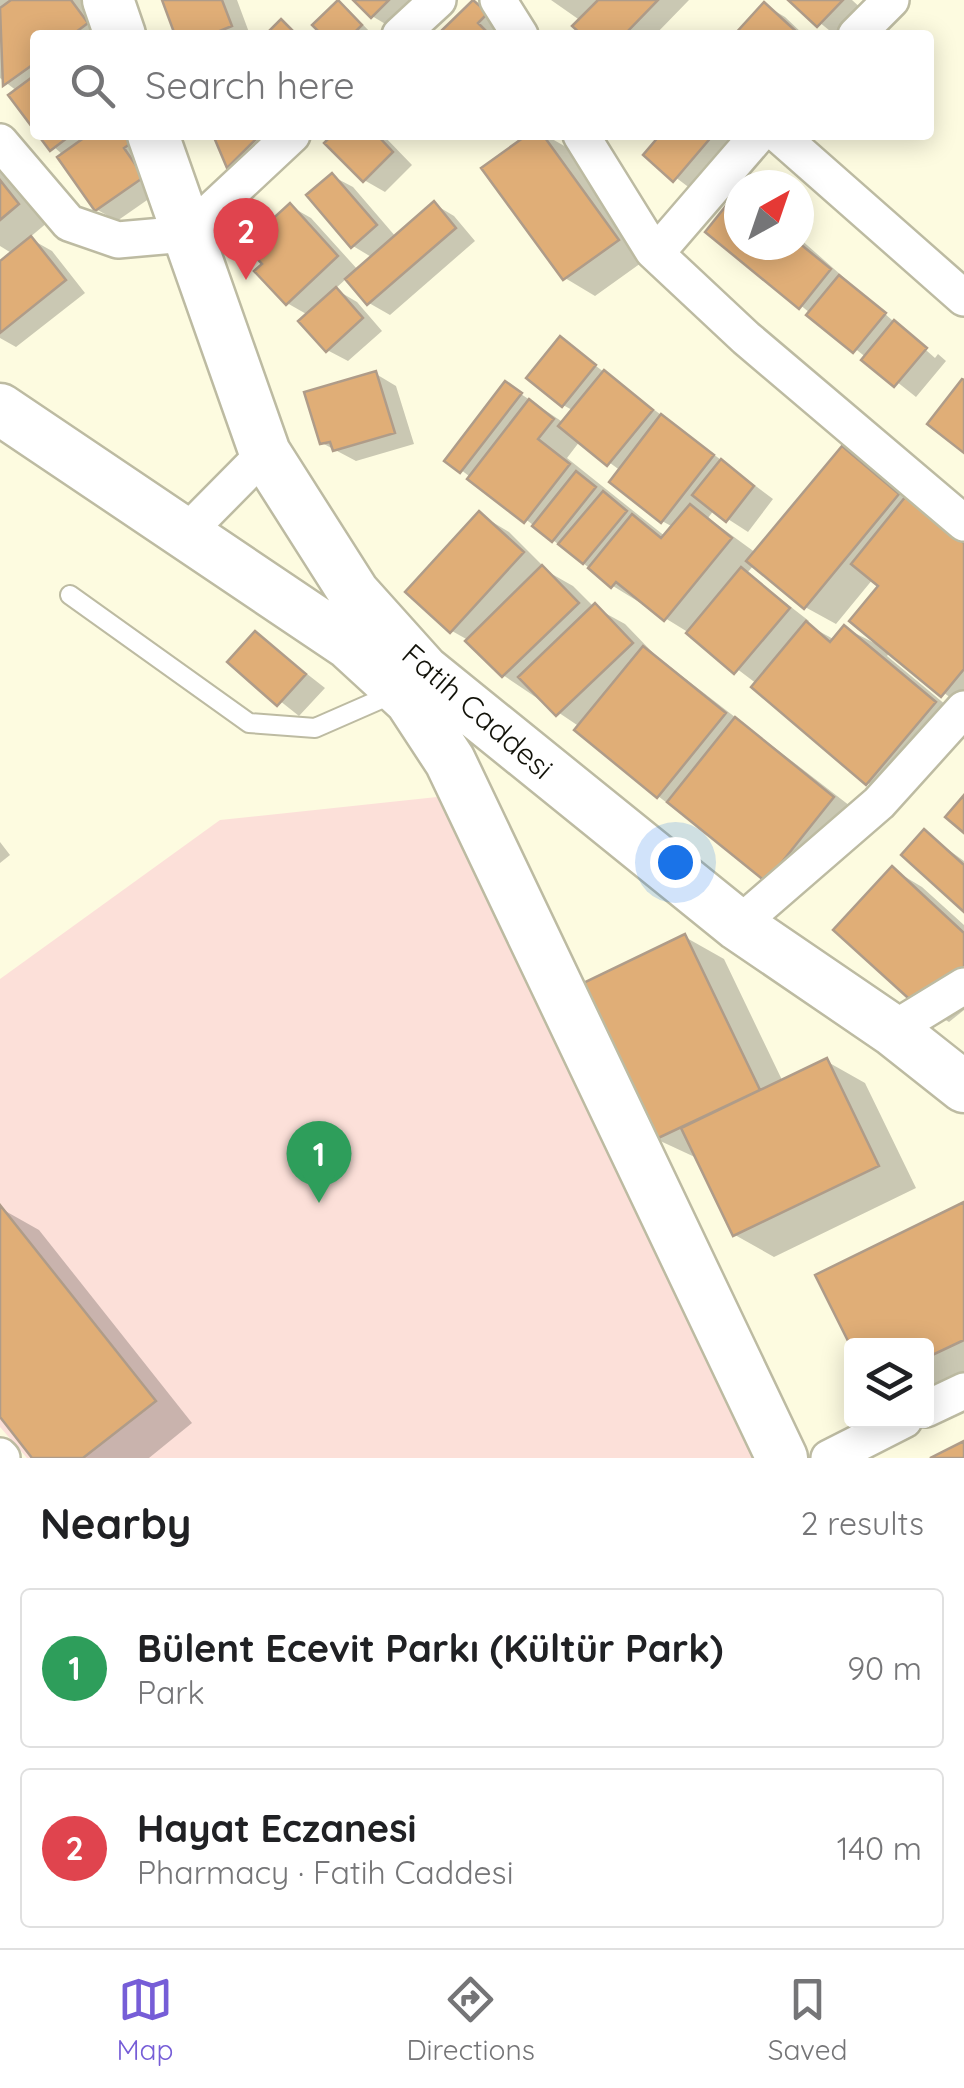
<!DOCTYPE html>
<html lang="en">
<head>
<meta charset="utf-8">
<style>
  :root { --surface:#fff; --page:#f2f2f2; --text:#202124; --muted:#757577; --line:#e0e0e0; --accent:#765dd7 }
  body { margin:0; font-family:Quicksand,sans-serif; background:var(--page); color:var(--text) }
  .controls { position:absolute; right:30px; bottom:30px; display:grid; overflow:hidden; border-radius:10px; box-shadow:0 5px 25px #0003 }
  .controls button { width:90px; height:90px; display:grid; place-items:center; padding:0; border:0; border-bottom:2px solid var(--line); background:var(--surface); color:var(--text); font:50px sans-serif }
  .compass { position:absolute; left:724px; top:170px; width:90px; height:90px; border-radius:50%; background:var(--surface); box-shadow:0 5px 25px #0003; rotate:40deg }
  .you { position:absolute; left:675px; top:862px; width:35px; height:35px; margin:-25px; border:8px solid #fff; border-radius:50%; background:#1a73e8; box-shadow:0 0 0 15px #1a73e833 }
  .badge { display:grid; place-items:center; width:65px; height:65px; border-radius:50%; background:var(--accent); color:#fff; font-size:32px; font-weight:700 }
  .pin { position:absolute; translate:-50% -82px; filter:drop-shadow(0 2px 5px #0008) }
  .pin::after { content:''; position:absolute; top:52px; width:35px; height:30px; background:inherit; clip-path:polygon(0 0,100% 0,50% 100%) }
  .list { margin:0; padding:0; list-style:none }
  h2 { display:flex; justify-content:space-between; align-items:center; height:130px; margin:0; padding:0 40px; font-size:42px }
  h2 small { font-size:32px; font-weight:400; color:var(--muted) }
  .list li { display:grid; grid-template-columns:65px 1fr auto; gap:30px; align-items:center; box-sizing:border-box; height:160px; margin:0 20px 20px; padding:0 20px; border:2px solid var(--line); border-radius:10px }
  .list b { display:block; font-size:38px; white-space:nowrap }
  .list p { margin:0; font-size:32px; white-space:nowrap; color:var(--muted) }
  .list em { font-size:32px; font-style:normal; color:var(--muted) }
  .icon { flex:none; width:55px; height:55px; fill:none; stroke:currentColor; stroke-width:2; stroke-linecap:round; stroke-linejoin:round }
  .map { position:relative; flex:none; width:964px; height:1458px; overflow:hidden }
  .search { position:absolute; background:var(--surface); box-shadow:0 5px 25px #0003; left:30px; right:30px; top:30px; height:110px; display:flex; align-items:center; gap:25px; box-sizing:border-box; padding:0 35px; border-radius:10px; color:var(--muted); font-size:38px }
  .sheet { height:490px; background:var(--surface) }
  nav { display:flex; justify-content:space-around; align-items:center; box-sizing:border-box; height:140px; border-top:2px solid var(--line); background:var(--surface); font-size:28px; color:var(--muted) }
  nav a { display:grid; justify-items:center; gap:5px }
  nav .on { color:var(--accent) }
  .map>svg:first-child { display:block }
  .green { fill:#fce0d9 }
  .shadow { fill:#0003; fill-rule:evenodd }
  .building { fill:#e0ae77; stroke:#af9c89; stroke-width:2.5 }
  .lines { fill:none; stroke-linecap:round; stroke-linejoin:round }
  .lane-casing { stroke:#bdbba2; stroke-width:22 }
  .street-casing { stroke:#bdbba2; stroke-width:40 }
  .secondary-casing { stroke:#bdbba2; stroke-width:55 }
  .lane { stroke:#fff; stroke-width:18 }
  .street { stroke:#fff; stroke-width:35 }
  .secondary { stroke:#fff; stroke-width:50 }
  .labels { text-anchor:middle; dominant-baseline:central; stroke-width:9; stroke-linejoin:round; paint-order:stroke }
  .street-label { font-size:30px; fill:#121209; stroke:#fff }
</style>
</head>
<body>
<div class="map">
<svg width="964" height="1458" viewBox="0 0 964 1458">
  <rect width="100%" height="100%" fill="#fdfbe0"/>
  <path class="green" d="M437,797L763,1458H27L0,1427V979L220,820Z"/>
  <path class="shadow" d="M0,0H97L113,35H35V126L17,91L0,78Z
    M164,0H237L250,35H178Z
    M356,0H437L402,34L372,16Z
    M551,0H689L655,35H585L581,21Z
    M792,0H852L864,11L835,35Z
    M475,2L505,19L514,35H441Z
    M338,3L348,9L370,32L325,35Z
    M765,5L785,17L804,35H737Z
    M41,135H134L163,189L117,221L96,209L63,155Z
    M216,135H308L259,183L229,166Z
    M336,135H383L412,165L385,192L364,180Z
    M532,135H545L568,148L648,258L595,296L565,278Z
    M664,135H743L695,192L646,155Z
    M0,164L48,222L29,238L52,251L85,293L16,347L0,338V264L13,254L0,246Z
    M332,176L353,187L396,237L434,204L454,216L475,241L390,315L369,303L347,278L335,289L357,302L382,331L348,361L327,350L308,315L287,303L265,264L290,206L311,218L358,270L373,258L353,246Z
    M737,196L739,245H799V238L935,358L938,354L946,361L916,397L708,232Z
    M560,339L773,499L748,532L714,510L708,518L756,553L842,449L964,537V708L890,652L887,656L964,720L898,800L868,783L757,684L691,634L613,586L448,460L506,384L564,423L574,411L563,405ZM580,441L621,471L662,521L673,527L666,537L567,458ZM754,565L805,607L836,624L873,579L882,585L886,649L845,628L835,640L806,624L809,621L747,573Z
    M376,374L396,386L414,444L356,461L322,443Z
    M479,514L509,532L550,573L573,586L594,607L625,624L656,656L863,816L797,897L767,880L658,796L580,727L503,675L468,640L452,631Z
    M256,634L325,688L299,716L231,662Z
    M925,833L964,861V909Z
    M0,842L10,855L0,863Z
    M892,869L922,887L964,925V1010L949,1022L919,1004Z
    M685,937L724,959L783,1082L826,1061L865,1083L916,1188L774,1257L735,1235L699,1159L656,1139Z
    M964,1205V1380L926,1398V1346Z
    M0,1208L39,1230L192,1423L149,1458H36L0,1413Z"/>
  <path class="building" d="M11,0H71L88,23L72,35H35V63L3,86L0,8Z
    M162,0H222L232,26L210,35H175Z
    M338,0L362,25L352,35H322L312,25Z
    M353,0H389L371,18Z
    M473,0L488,13L478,23L490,35H437Z
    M598,0H658L624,35H582L572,26Z
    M788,0H843L817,27Z
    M764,2L800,35H734Z
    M281,19L297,35H265Z
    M35,75V131L8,95Z
    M38,135H71L50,151Z
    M88,135H124L130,144L124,148L144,177L95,211L57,157Z
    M213,135H260L227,168Z
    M332,135H377L393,152L363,182L324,143Z
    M527,135H543L619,240L563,280L481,168Z
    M660,135H713L673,182L643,155Z
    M332,173L377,225L351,248L306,195Z
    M0,180L19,204L0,220Z
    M737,192L739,245L799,243L831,269L799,309L705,232Z
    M434,201L456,228L367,305L345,279Z
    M290,203L338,256L286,305L254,271L262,264L244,245Z
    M31,236L66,280L0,333V261Z
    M839,275L886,313L853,353L806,315Z
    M336,287L363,318L326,352L298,321Z
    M894,320L927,348L894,387L861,360Z
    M560,336L596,365L562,407L526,378Z
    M604,370L653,410L607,466L558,426Z
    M376,371L395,433L333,451L330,442L320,444L304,392Z
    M962,379L964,380V453L927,424Z
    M505,381L522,393L460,473L444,461Z
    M529,399L554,419L538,439L570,464L524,523L467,479Z
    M661,414L714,455L661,523L609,482Z
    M842,446L899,494L804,609L746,561Z
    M721,459L754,486L726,522L692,495Z
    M576,471L596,487L552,542L532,526Z
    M603,491L627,511L583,564L558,544Z
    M906,496L964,543V669L941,697L849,621L878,586L851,564Z
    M690,504L732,538L664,621L616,582L611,588L588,568L632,514L661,538Z
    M479,511L524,552L450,633L405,592Z
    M542,565L579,603L502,677L465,641Z
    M741,567L790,608L734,674L686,633Z
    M595,603L633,643L556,716L518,677Z
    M806,621L830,642L844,625L936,702L866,785L751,687Z
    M255,631L306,674L277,706L227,662Z
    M643,646L726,713L657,798L574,730Z
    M735,717L834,797L766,882L667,802Z
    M964,795V833L945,817Z
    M924,829L964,865V912L901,855Z
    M892,866L964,933V970L917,1006L833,930Z
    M685,934L760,1090L654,1140L579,985Z
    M827,1058L879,1166L733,1236L681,1128Z
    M964,1202V1340L926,1358V1346H852V1349L815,1275Z
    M0,1205L156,1401L83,1458H32L0,1417Z
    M964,1441V1458H930Z"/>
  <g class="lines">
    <g class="lane-casing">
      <path id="lane" d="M70,595L249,723L315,728L395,693"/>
    </g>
    <g class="street-casing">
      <path id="street" d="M498,0L520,35
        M400,35L438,0
        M856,35L891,0
        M581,135L653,251L746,338L964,523
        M779,135L964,298
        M0,142L69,223L118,240L186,234L292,135
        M657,252L758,135
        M185,534L265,453
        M738,925L879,803L964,709
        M892,1030L964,986
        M926,1409L964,1391
        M0,1456L2,1458
        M829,1458L904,1420"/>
    </g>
    <g class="secondary-casing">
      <path id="secondary" d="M108,0L120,35
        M153,135L265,453L354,593L424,671L738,925L892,1030L964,1087
        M0,409L349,644L410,700L450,761L782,1458"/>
    </g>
    <use href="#lane" class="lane"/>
    <use href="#street" class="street"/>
    <use href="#secondary" class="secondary"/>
  </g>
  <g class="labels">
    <g class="street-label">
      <text transform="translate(478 711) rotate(41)">Fatih Caddesi</text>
    </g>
  </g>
</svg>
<div class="controls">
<button><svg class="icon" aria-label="layers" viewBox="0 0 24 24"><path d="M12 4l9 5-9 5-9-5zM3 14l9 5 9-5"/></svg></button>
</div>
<svg class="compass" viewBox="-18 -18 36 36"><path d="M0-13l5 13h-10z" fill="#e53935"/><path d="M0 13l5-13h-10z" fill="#757577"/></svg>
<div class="you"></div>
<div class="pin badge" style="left:319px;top:1203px;background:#2e9e5b">1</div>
<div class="pin badge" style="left:246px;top:280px;background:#e0444e">2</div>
<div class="search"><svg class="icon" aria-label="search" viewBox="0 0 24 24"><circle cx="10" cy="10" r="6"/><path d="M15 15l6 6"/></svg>Search here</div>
</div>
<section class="sheet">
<h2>Nearby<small>2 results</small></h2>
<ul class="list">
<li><span class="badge" style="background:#2e9e5b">1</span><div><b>Bülent Ecevit Parkı (Kültür Park)</b><p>Park</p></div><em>90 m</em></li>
<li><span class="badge" style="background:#e0444e">2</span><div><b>Hayat Eczanesi</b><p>Pharmacy · Fatih Caddesi</p></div><em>140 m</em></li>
</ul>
</section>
<nav>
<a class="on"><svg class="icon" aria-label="map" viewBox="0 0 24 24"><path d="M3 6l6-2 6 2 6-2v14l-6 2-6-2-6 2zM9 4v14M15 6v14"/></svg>Map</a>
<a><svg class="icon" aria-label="directions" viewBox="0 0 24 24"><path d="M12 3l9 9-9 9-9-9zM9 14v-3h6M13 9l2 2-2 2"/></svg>Directions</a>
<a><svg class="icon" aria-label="saved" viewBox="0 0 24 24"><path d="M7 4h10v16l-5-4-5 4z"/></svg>Saved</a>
</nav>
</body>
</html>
